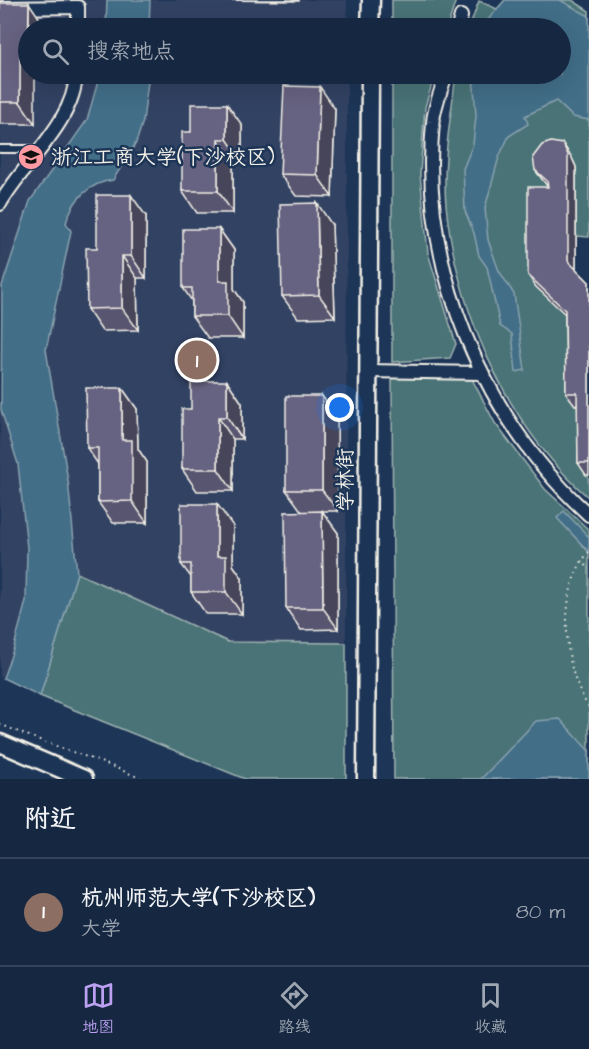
<!DOCTYPE html>
<html lang="zh">
<head>
<meta charset="utf-8">
<style>
  :root { --surface:#162841; --page:#23344c; --text:#f1f3f6; --muted:#9ea6b1; --line:#35445a; --accent:#bca0f2 }
  body { margin:0; font-family:"Architects Daughter","LXGW WenKai TC",sans-serif; background:var(--page); color:var(--text) }
  .you { position:absolute; left:340px; top:408px; width:21px; height:21px; margin:-15px; border:4px solid #fff; border-radius:50%; background:#1a73e8; box-shadow:0 0 0 9px #1a73e833 }
  .badge { display:grid; place-items:center; width:39px; height:39px; border-radius:50%; background:var(--accent); color:#fff; font-size:20px; font-weight:700 }
  .pin { position:absolute; translate:-50% -50%; border:3px solid #fff; box-shadow:0 2px 6px #0006 }
  .list { margin:0; padding:0; list-style:none }
  h2 { display:flex; justify-content:space-between; align-items:center; height:78px; margin:0; padding:0 24px; font-size:26px }
  h2 small { font-size:20px; font-weight:400; color:var(--muted) }
  .list li { display:grid; grid-template-columns:39px 1fr auto; gap:18px; align-items:center; box-sizing:border-box; height:108px; padding:0 24px; border-top:2px solid var(--line) }
  .list b { display:block; font-size:22px; white-space:nowrap }
  .list p { margin:0; font-size:20px; white-space:nowrap; color:var(--muted) }
  .list em { font-size:20px; font-style:normal; color:var(--muted) }
  .icon { flex:none; width:33px; height:33px; fill:none; stroke:currentColor; stroke-width:2; stroke-linecap:round; stroke-linejoin:round }
  .map { position:relative; flex:none; width:589px; height:779px; overflow:hidden }
  .search { position:absolute; background:var(--surface); box-shadow:0 6px 24px #0002; left:18px; right:18px; top:18px; height:66px; display:flex; align-items:center; gap:15px; box-sizing:border-box; padding:0 21px; border-radius:33px; color:var(--muted); font-size:22px }
  .sheet { height:186px; background:var(--surface) }
  nav { display:flex; justify-content:space-around; align-items:center; box-sizing:border-box; height:84px; border-top:2px solid var(--line); background:var(--surface); font-size:16px; color:var(--muted) }
  nav a { display:grid; justify-items:center; gap:3px }
  nav .on { color:var(--accent) }
  .map>svg:first-child { display:block }
  .built { fill:#334264 }
  .green { fill:#4a7377; stroke:#9fb2b0; stroke-width:1.5 }
  .water { fill:#426e88; stroke:#89a2ae; stroke-width:1.5 }
  .lines { fill:none; stroke-linecap:round; stroke-linejoin:round }
  .service-casing { stroke:#f4f1e8; stroke-width:10 }
  .minor-casing { stroke:#f4f1e8; stroke-width:16 }
  .secondary-casing { stroke:#f4f1e8; stroke-width:21 }
  .path { stroke:#f4f1e8; stroke-width:2; stroke-dasharray:1.5 4.5; stroke-linecap:butt }
  .service { stroke:#1d3557; stroke-width:6 }
  .minor { stroke:#1d3557; stroke-width:12 }
  .secondary { stroke:#1d3557; stroke-width:16 }
  .wall { fill:#58546f; stroke:#f4f1e8; stroke-width:1.5 }
  .shaded-wall { fill:#47455a; stroke:#f4f1e8; stroke-width:1.5 }
  .building { fill:#666281; stroke:#f4f1e8; stroke-width:1.5 }
  .labels { text-anchor:middle; dominant-baseline:central; stroke-width:5; stroke-linejoin:round; paint-order:stroke }
  .poi-label { font-size:21px; fill:#f4f1e8; stroke:#1d3557; text-anchor:start }
  .street-label { font-size:21px; fill:#f4f1e8; stroke:#1d3557 }
</style>
</head>
<body>
<div class="map">
<svg width="589" height="779" viewBox="0 0 589 779">
  <rect width="100%" height="100%" fill="#1d3557"/>
  <filter id="ink" filterUnits="userSpaceOnUse"><feTurbulence type="fractalNoise" baseFrequency=".0167" numOctaves="2"/><feDisplacementMap in="SourceGraphic" scale="12" xChannelSelector="R" yChannelSelector="G"/><feConvolveMatrix kernelMatrix="1 2 1 2 8 2 1 2 1" color-interpolation-filters="sRGB"/></filter>
  <g filter="url(#ink)">
    <path class="built" d="M0,0H107V17L106,28H28V74H100L87,120L30,201L2,286L0,316Z
      M150,0H347V28H149Z
      M149,74H347L346,643L228,642L77,573L68,480L46,350L49,327L71,231L66,223L71,207L84,192L101,181L143,121Z
      M0,395L1,410L18,464L27,548L26,601L14,647L3,678L0,677Z"/>
    <path class="green" d="M392,0H456L447,28H392Z
      M505,0H572L589,11V237L576,236V167L575,405H586L589,498C507,426 457,312 446,205C442,162 451,116 456,74H560V28H469L479,1L497,9Z
      M392,74H435L425,107L420,174L428,253L456,344L450,358L392,362Z
      M392,378L472,379L495,423L545,489L589,530V779H394Z
      M77,573L228,642L346,643V779H245L40,696Z"/>
    <path class="water" d="M107,0H150L149,28H106Z
      M505,0H560L589,16V120L573,117L556,101L525,116L528,124L509,136L499,157L485,208L488,240L499,271L514,294L525,370L516,372L512,334L500,326L487,267L479,256L474,233L465,211L463,169L473,144L476,116L473,74H560V28H481Z
      M100,74H149L143,121L136,143L113,180C88,183 72,201 66,223L71,231L46,350L68,480L77,573L40,696L3,678L14,647L26,601L27,548L18,464L1,410L2,286L30,201L87,120Z
      M564,511L589,537V552L557,518Z
      M560,719L589,751V779H481L536,721Z"/>
    <g class="lines">
      <g class="service-casing">
        <path id="service" d="M0,149H41"/>
      </g>
      <g class="minor-casing">
        <path id="minor" d="M0,8L78,7V28
          M458,28L461,16
          M446,74C442,89 434,106 433,122C419,267 483,418 589,515
          M0,204C22,164 75,122 76,74
          M368,371L481,373"/>
      </g>
      <g class="secondary-casing">
        <path id="secondary" d="M370,28L371,0
          M0,743L84,779
          M366,779L370,74"/>
      </g>
      <path class="path" d="M589,552C557,587 562,671 589,707
        M581,561L589,568
        M0,724C47,745 96,758 142,779"/>
      <use href="#service" class="service"/>
      <use href="#minor" class="minor"/>
      <use href="#secondary" class="secondary"/>
    </g>
    <path class="wall" d="M212,0H299V1Z
      M0,3L44,25L28,28V74L35,124H0Z
      M335,109L332,197L296,196L280,174Z
      M242,125V161H233V213H197L182,191L191,132Z
      M571,156L576,167V269L589,282V475H586L578,463V405H575L566,393L565,314L536,287L528,275L548,187L535,170Z
      M146,216V278H137L138,330L102,331L87,309L97,248Z
      M332,225L335,317L298,318L282,296Z
      M219,229L234,250V289L243,302V338H208L192,316V301L183,288Z
      M227,381L242,403V439H233V491H197L182,469L191,409Z
      M122,388L137,409L138,449L147,462V523H113L98,502V464L87,448Z
      M322,396L337,418L338,511H322L338,533V629L301,630L286,608L302,512L286,490Z
      M233,526V565L242,578V614H206L191,592V577L181,564Z"/>
    <path class="shaded-wall" d="M29,3L44,25V28H29Z
      M20,50L28,62V74H35V124L20,102Z
      M320,87L335,109L332,197L317,175Z
      M227,104L242,125V161L227,139Z
      M218,139L233,161V213L218,191Z
      M563,144L571,156L576,167V273L568,261Z
      M131,195L146,216V278L131,256Z
      M317,203L332,225L335,317L319,295Z
      M219,229L234,250V289L243,302V338L228,316L219,281Z
      M122,256L137,278L138,330L122,308Z
      M227,381L242,403V439L227,417Z
      M122,388L137,409L138,449L147,462V523L132,501L122,440Z
      M322,396L337,418L338,511L322,490Z
      M218,417L233,439V491L218,469Z
      M217,504L233,526V565L242,578V614L226,592L217,556Z
      M322,511L338,533V629L323,608Z"/>
    <path class="building" d="M0,3H29L28,50H20V102H0Z
      M284,86L320,87L317,175L280,174Z
      M191,104H227V139H218V191H182V132H191Z
      M551,142L563,144L568,155V261L589,282V463H578L577,393H566L565,310L528,275V187H548L547,181L535,170L533,157L542,145Z
      M97,195H131V256H122V308L87,309L86,248H97Z
      M317,203L319,295L282,296L280,204Z
      M183,229H219V281H228V316H192V288H183Z
      M191,381H227V417H218V469H182V409H191Z
      M86,388H122V440H132V501L98,502V448H87Z
      M286,396H322V490H286Z
      M181,504H217V556H226V592H191V564H181Z
      M322,511L323,608H286L285,512Z"/>
  </g>
  <defs>
    <g id="university-disc" transform="scale(1.35)"><circle r="9.5" fill="#ff9aa2" stroke="#1d3557"/><path d="M0-5L7-2L0 1L-7-2ZM-4 1L0 2.5L4 1V4Q0 6-4 4Z" fill="#111"/></g>
  </defs>
  <g fill-rule="evenodd">
    <use href="#university-disc" x="31" y="157"/>
  </g>
  <g class="labels">
    <g class="poi-label">
      <text x="51" y="157">浙江工商大学(下沙校区)</text>
    </g>
    <g class="street-label">
      <text transform="translate(345 480) rotate(-90)">学林街</text>
    </g>
  </g>
</svg>
<div class="you"></div>
<div class="pin badge" style="left:197px;top:360px;background:#8d6e63">1</div>
<div class="search"><svg class="icon" aria-label="search" viewBox="0 0 24 24"><circle cx="10" cy="10" r="6"/><path d="M15 15l6 6"/></svg>搜索地点</div>
</div>
<section class="sheet">
<h2>附近<small></small></h2>
<ul class="list">
<li><span class="badge" style="background:#8d6e63">1</span><div><b>杭州师范大学(下沙校区)</b><p>大学</p></div><em>80 m</em></li>
</ul>
</section>
<nav>
<a class="on"><svg class="icon" aria-label="map" viewBox="0 0 24 24"><path d="M3 6l6-2 6 2 6-2v14l-6 2-6-2-6 2zM9 4v14M15 6v14"/></svg>地图</a>
<a><svg class="icon" aria-label="directions" viewBox="0 0 24 24"><path d="M12 3l9 9-9 9-9-9zM9 14v-3h6M13 9l2 2-2 2"/></svg>路线</a>
<a><svg class="icon" aria-label="saved" viewBox="0 0 24 24"><path d="M7 4h10v16l-5-4-5 4z"/></svg>收藏</a>
</nav>
</body>
</html>
